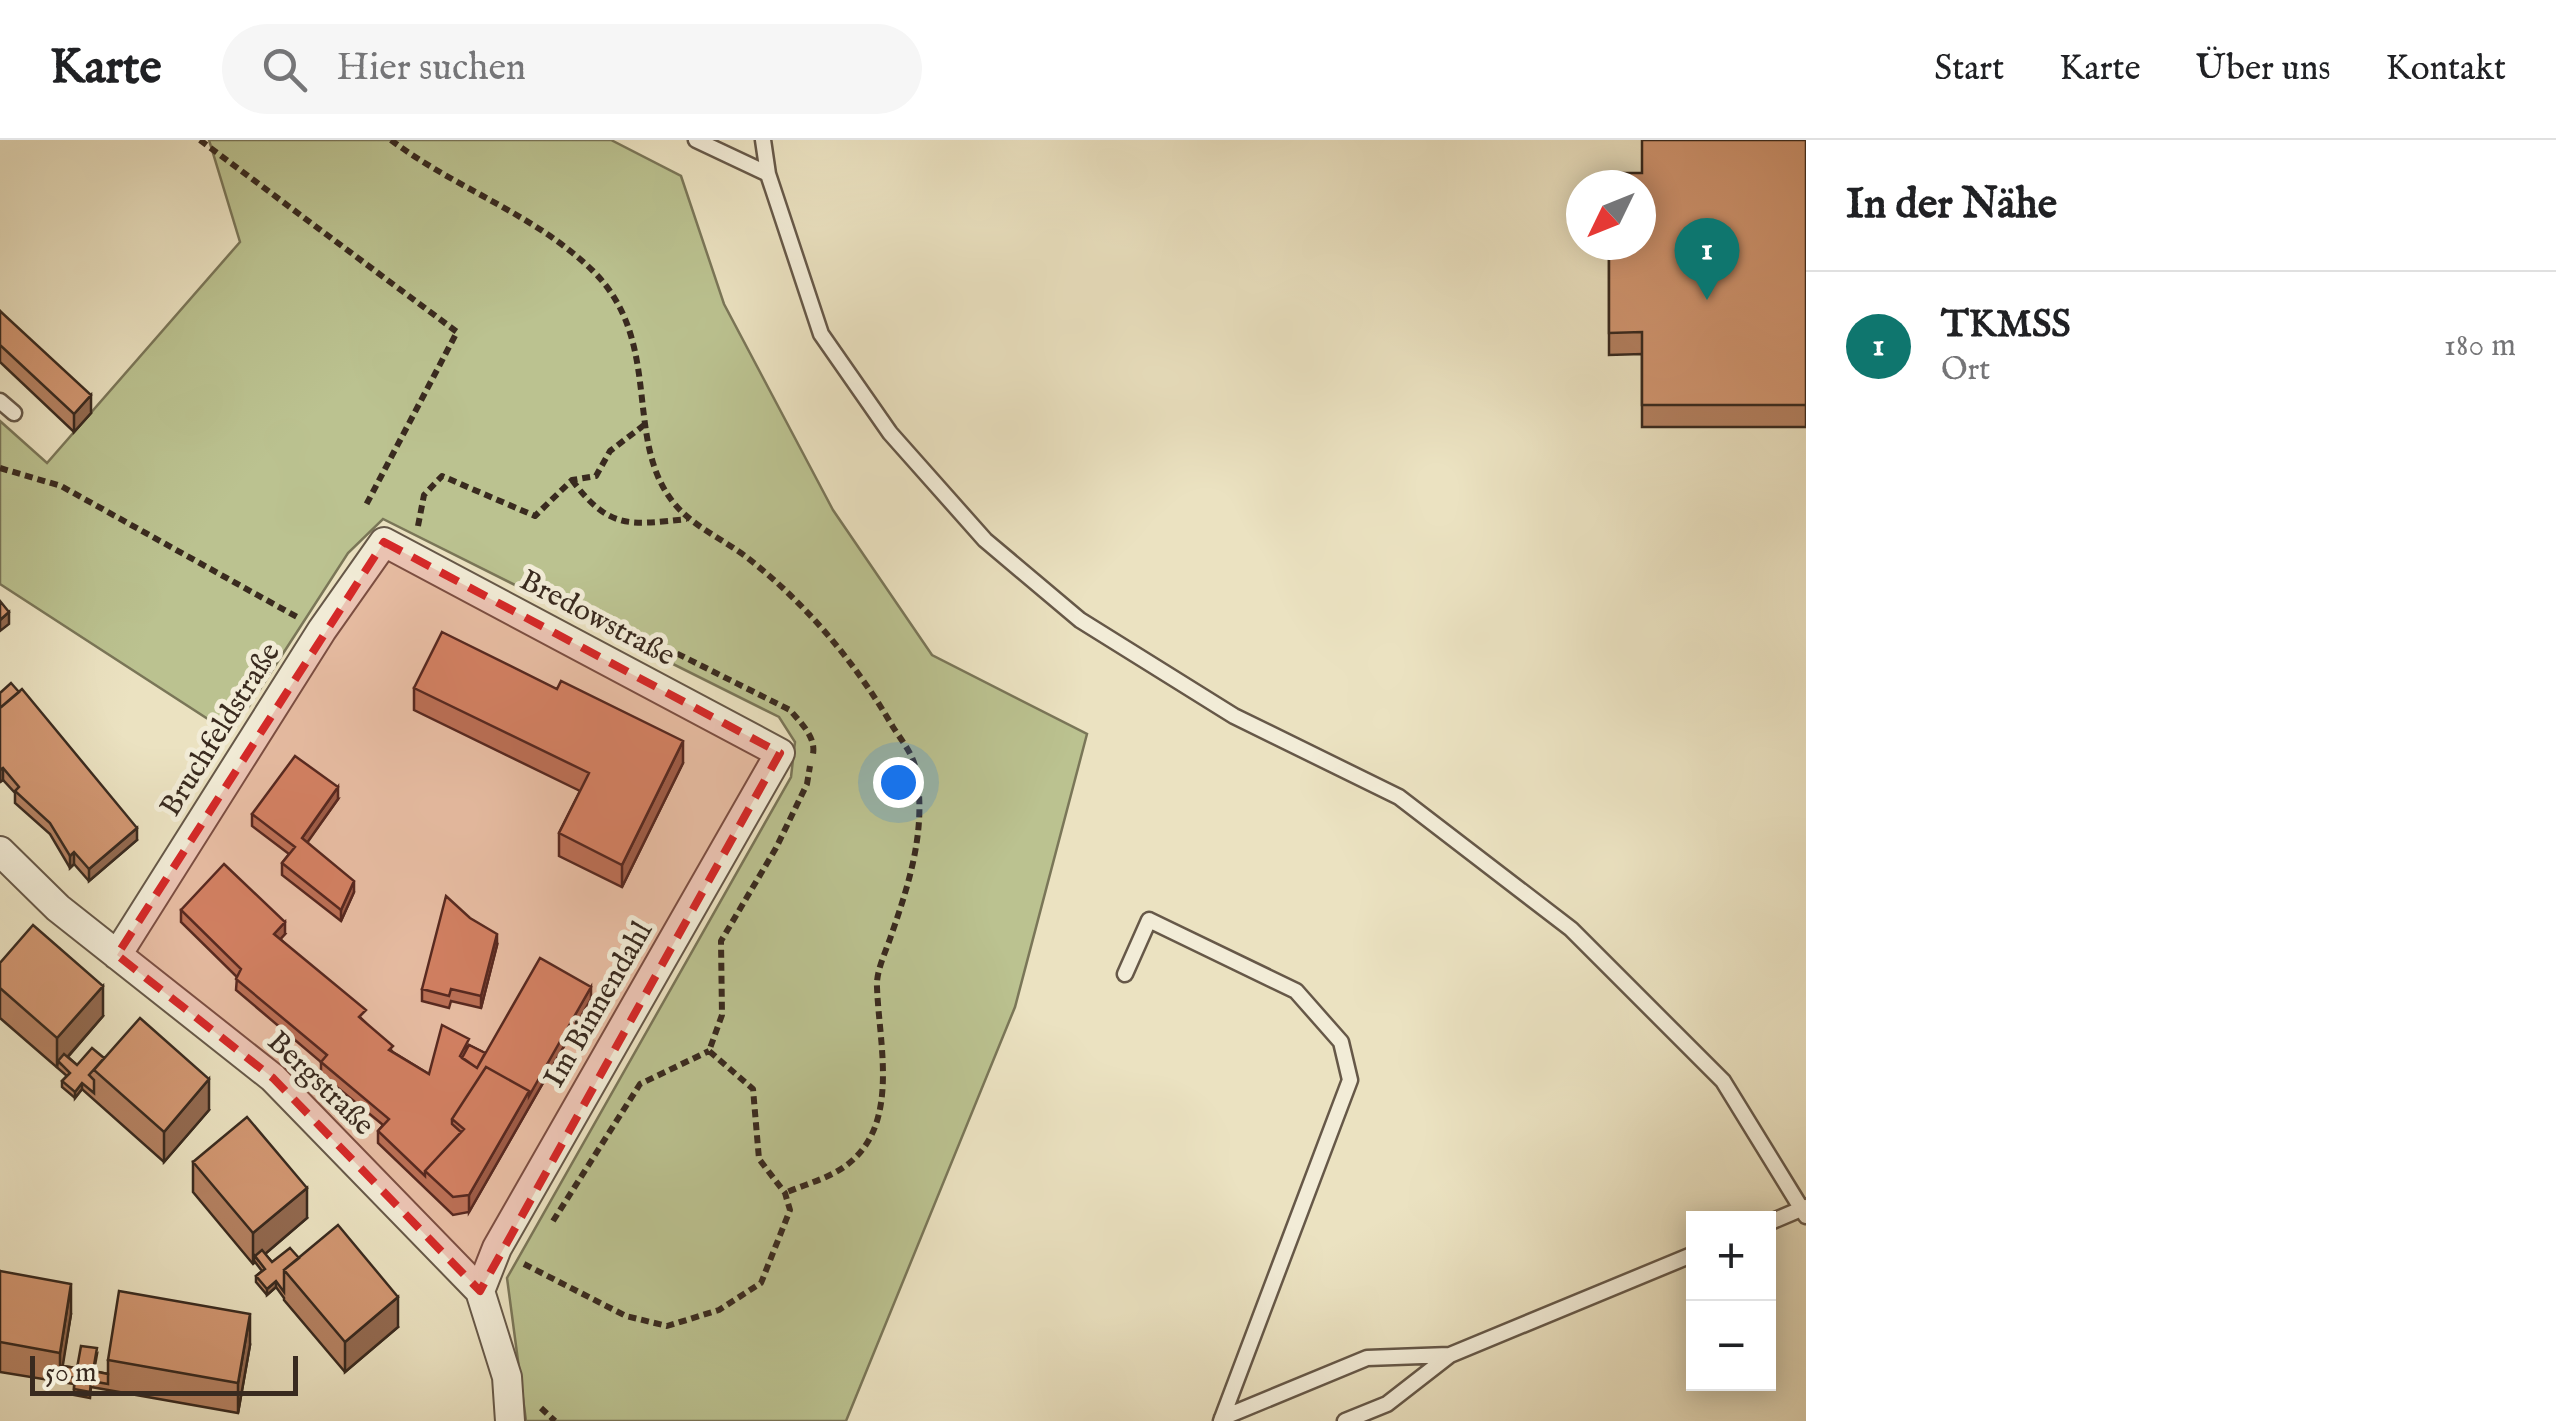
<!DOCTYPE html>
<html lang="de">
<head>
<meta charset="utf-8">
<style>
  :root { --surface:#fff; --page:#f6f6f6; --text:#202124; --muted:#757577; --line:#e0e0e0; --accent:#0f766e }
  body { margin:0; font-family:"IM FELL English",serif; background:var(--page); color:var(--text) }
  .controls { position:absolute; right:30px; bottom:30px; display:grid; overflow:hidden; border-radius:0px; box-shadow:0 5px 25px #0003 }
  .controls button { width:90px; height:90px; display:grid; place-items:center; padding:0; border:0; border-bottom:2px solid var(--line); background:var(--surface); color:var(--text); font:50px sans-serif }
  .compass { position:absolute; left:1566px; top:30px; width:90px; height:90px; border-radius:50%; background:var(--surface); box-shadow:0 5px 25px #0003; rotate:227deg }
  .scale { position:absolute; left:30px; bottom:25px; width:268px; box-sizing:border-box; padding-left:10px; border:5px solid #392a1f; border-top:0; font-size:28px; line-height:35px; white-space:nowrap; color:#392a1f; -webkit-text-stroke:8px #f2ecd7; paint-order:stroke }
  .you { position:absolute; left:898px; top:642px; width:35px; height:35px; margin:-25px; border:8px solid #fff; border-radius:50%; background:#1a73e8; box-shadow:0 0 0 15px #1a73e833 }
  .badge { display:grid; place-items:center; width:65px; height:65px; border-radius:50%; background:var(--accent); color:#fff; font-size:32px; font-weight:700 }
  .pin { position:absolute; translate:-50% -82px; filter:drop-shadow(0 2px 5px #0008) }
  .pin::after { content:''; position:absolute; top:52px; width:35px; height:30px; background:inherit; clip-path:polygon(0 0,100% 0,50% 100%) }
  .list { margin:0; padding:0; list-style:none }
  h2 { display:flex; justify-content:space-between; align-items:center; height:130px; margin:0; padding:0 40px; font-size:42px }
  h2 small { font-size:32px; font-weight:400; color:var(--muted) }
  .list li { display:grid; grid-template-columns:65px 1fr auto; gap:30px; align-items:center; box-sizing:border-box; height:150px; padding:0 40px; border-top:2px solid var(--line) }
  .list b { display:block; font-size:38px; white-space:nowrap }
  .list p { margin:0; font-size:32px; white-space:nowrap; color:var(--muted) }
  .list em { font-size:32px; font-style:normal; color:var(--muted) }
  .icon { flex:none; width:55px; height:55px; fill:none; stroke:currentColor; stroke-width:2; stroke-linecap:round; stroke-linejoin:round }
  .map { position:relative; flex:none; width:1806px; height:1281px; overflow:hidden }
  header { display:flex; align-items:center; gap:60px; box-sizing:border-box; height:140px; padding:0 50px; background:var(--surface); border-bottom:2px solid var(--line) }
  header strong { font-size:48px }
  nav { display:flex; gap:55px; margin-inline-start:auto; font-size:35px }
  .search { width:700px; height:90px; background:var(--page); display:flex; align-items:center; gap:25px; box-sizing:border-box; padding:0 35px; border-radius:55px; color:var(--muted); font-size:38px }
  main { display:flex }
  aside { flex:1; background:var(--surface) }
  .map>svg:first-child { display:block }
  .green { fill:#bbc290; stroke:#7a7658; stroke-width:2.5 }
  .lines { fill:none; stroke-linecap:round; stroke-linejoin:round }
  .service-casing { stroke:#665848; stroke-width:19 }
  .minor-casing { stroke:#665848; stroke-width:32 }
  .path { stroke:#392a1f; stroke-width:6; stroke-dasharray:8 5; stroke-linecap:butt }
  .service { stroke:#f2ecd7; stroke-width:14 }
  .minor { stroke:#f2ecd7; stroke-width:28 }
  .wall { fill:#b48161; stroke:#392a1f; stroke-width:2.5 }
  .shaded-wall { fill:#92694f; stroke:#392a1f; stroke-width:2.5 }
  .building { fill:#d19671; stroke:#392a1f; stroke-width:2.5 }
  .marked { fill:#d62828; fill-opacity:0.2; stroke:#d62828; stroke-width:8; stroke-dasharray:20 12; stroke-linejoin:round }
  .labels { text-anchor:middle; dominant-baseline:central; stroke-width:10; stroke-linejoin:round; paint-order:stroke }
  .street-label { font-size:30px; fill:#392a1f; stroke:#f2ecd7 }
</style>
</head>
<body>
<header>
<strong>Karte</strong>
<div class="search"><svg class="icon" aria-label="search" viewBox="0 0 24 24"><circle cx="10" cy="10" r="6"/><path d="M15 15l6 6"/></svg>Hier suchen</div>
<nav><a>Start</a><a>Karte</a><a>Über uns</a><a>Kontakt</a></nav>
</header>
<main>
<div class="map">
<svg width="1806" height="1281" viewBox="0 0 1806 1281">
  <rect width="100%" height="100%" fill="#ebe2c1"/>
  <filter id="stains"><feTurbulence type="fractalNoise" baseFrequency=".002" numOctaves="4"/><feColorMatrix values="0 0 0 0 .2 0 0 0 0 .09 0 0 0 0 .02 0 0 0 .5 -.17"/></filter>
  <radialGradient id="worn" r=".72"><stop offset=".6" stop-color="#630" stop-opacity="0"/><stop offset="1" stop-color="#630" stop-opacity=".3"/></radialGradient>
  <path class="green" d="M209,0H611L681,36L724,164L833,370L932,515L1087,594L1015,867L846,1281H526L507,1138L791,637L795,602L779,577L383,379L348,413L231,594L0,444V281L47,323L240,102Z"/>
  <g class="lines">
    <g class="service-casing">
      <path id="service" d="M696,0L768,34
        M763,0L768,34L821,194L890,293L985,400L1080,480L1234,576L1399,657L1571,789L1723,941L1806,1076
        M0,261L14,273
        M1125,834L1149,780L1296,851L1341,902L1350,940L1221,1281
        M1768,1083L1806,1067
        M1222,1278L1367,1218L1449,1215
        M1345,1281L1387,1264L1450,1215L1694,1114"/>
    </g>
    <g class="minor-casing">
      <path id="minor" d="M0,711L58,768L273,938L480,1151L507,1237L510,1281
        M117,815L322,490L384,402L780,613L497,1108L480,1151"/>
    </g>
    <path class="path" d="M200,0L457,192L366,365
      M391,0C456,49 535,74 593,131C664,201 623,299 673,362C692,386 721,398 745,416C805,462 855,522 893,587C900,598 912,613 915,626C928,685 910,741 891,796C886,811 876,831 877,847C879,908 904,996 834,1033C819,1041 801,1046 785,1053
      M0,328L61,346L297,477
      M572,340C609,390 630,385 687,379
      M418,386L424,355L442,336L535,376L572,340L596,336L610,311L648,282
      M526,438L790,570C801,583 816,597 813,614
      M553,1081L640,944L709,911
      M524,1124L626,1176L667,1186L719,1170L761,1143L790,1070L785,1053L759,1019L753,949L709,911L722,875L721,801L776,708L807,644L810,626
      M541,1268L555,1281"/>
    <use href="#service" class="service"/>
    <use href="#minor" class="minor"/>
  </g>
  <path class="wall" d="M1806,0V287H1642V214L1609,215V105L1642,33Z
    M0,171L91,273L74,292L0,222Z
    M414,548L557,549L683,623L622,747L559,716V693L580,651L414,570Z
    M0,553L137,700L89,741L74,724L70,728L50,694L15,663V653L3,640L0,642Z
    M338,659L307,702L354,752L341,781L282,735V723L289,714L252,686V674Z
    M181,770L285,794L280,799L365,882L393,912L429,934L469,905L485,913L591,859L469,1072L453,1075L378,1003V991L383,985L321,934V922L236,850L237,837L181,782Z
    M497,805L481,868L451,861L449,868L422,861V849Z
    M0,823L103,876L68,917L77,925L104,919L209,970L164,1022L82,949L75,958L62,947V941L67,936L0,878Z
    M193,1022L307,1078L265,1114L272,1122L299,1118L398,1187L345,1232L284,1160V1158L276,1147L267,1155L256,1142V1136L262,1131L255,1122L253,1124L193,1052Z
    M0,1131L71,1174L62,1226L77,1228L97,1214L94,1231L108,1234V1220L250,1205L238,1273L91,1247L90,1258L74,1255V1244L0,1232Z"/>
  <path class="shaded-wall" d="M91,255V273L74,292V274Z
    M9,472V484L0,491V480Z
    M683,601V623L622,747V725Z
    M3,628V640L0,642V630Z
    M338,647V659L302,710V698Z
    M137,688V700L89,741V729Z
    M74,712V724L70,728V716Z
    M354,741V752L341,781V770Z
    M285,782V794L274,806V794Z
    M497,794V805L481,868V856Z
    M103,846V876L61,924L58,921L57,928V898Z
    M591,847V859L469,1072V1055L529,951Z
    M209,939V970L164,1022V992Z
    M82,943V949L75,958V952Z
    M307,1048V1078L258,1120L255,1116L253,1124V1093Z
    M276,1141V1147L267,1155V1149Z
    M71,1144V1174L60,1243V1213Z
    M398,1157V1187L345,1232V1202Z
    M250,1174V1205L238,1273V1243Z"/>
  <path class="building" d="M1642,0H1806V265H1642V192L1609,193V105H1641V45H1608V33H1642Z
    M0,171L91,255L74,274L0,205Z
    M0,461L9,472L0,480Z
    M442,492L557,549L561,541L683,601L622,725L559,693L589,633L414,548Z
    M11,543L19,552L0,568V553Z
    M22,549L137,688L89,729L74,712L70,716L50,683L15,651L19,647L3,628L0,630V568Z
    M295,616L338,647L302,698L354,741L341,770L282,723L295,707L252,674Z
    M224,724L285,782L274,794L366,870L359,877L393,906L389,910L429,934L442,885L469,899L460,916L477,928L540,818L591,847L529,956V951L486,927L452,979V984L461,992L425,1031V1036L378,991L389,979L321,922L327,915L236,839L241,829L181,770Z
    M446,756L470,778L497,794L481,856L451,849L449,856L422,849Z
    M33,785L103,846L57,898L0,848V823Z
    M140,878L209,939L164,992L94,930Z
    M469,905L485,913L477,928L462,918Z
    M92,908L104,918L89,935L94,940V953L82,943L75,952L62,941L70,933L58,921L64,914L77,925Z
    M486,927L529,951L469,1055L453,1057L425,1031L464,989L452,979Z
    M247,977L307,1048L253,1093L193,1022Z
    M338,1085L398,1157L345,1202L284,1130Z
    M290,1108L299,1118L284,1130V1152L276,1141L267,1149L256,1136L265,1129L255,1116L262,1110L272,1122Z
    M0,1131L71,1144L60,1213L0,1202Z
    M119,1151L250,1174L238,1243L108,1220Z
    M81,1206L97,1208L93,1231L108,1234V1244L91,1241L90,1252L74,1249L75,1238L60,1235L61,1226L77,1228Z"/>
  <path class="marked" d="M384,402L780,613L480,1151L273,938L117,815Z"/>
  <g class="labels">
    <g class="street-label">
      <text transform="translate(597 479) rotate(28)">Bredowstraße</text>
      <text transform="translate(221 590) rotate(-58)">Bruchfeldstraße</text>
      <text transform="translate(599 865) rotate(-60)">Im Binnendahl</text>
      <text transform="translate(320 944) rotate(44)">Bergstraße</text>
    </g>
  </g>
  <rect width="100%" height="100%" filter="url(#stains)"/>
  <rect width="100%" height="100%" fill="url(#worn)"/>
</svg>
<div class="controls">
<button>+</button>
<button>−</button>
</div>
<svg class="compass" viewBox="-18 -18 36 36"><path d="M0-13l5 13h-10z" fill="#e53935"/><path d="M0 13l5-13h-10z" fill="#757577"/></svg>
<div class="scale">50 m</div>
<div class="you"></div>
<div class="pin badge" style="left:1707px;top:160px">1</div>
</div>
<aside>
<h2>In der Nähe<small></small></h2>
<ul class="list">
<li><span class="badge">1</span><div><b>TKMSS</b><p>Ort</p></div><em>180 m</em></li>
</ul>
</aside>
</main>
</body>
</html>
